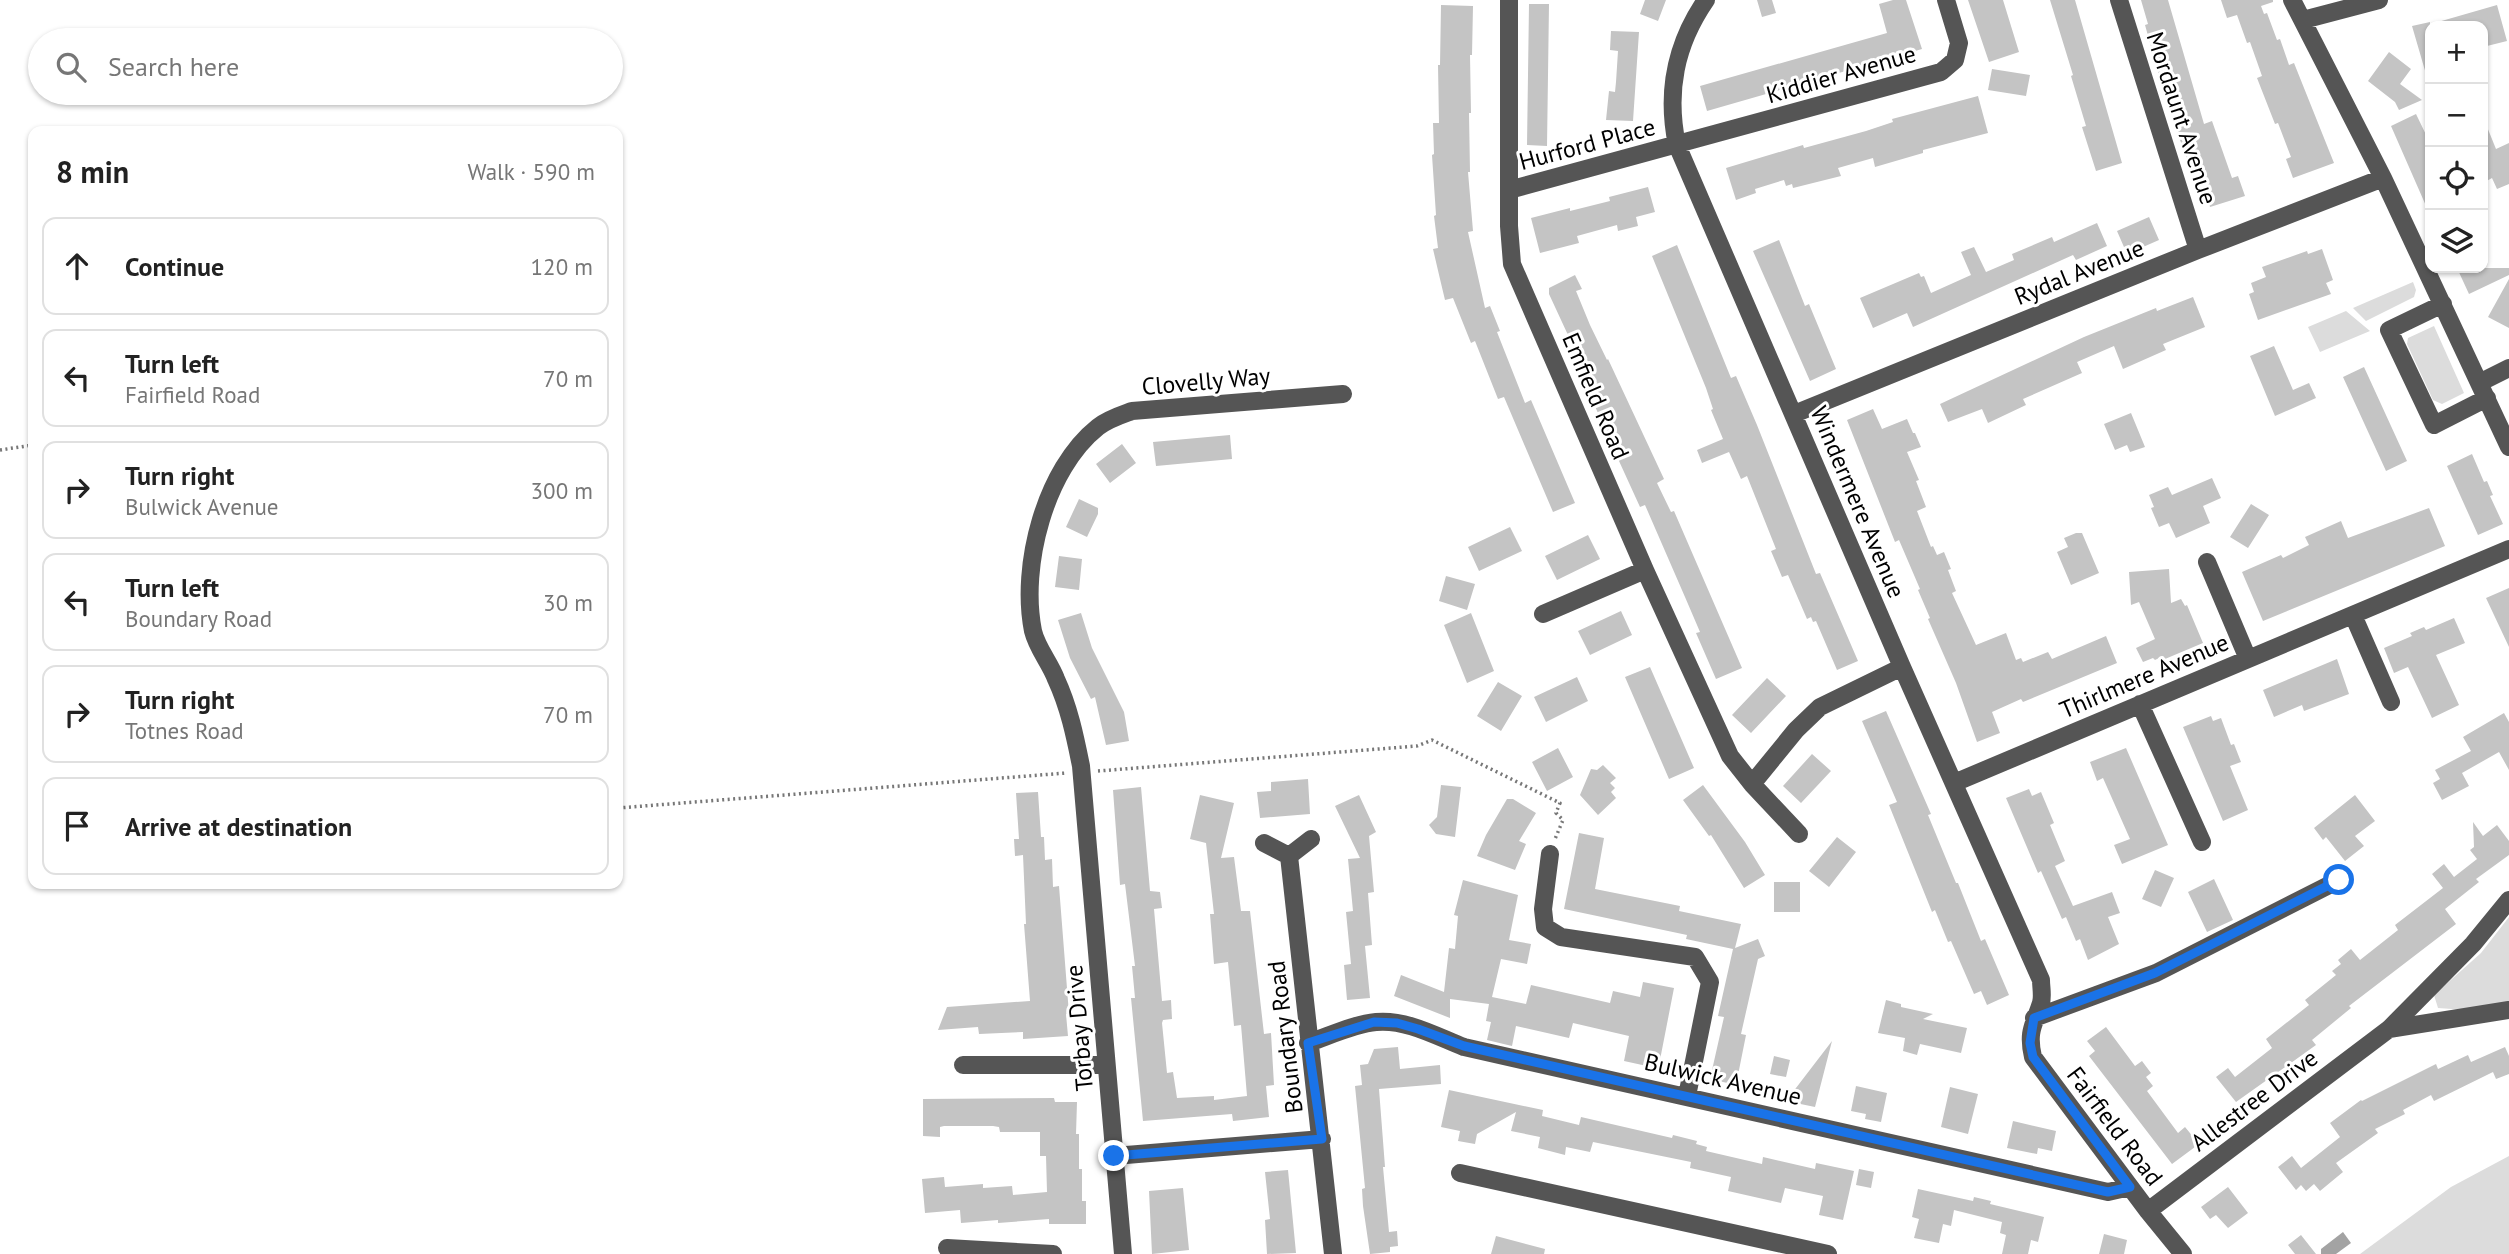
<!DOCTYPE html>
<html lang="en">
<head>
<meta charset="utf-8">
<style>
  :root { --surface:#fff; --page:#f2f2f2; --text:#222; --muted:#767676; --line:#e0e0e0 }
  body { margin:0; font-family:"PT Sans",sans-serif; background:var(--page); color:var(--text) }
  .controls { position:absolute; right:21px; top:21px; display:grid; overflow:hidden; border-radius:14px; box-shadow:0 2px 5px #0004 }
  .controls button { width:63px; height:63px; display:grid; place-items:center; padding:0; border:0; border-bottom:2px solid var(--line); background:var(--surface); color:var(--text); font:35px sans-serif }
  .stop { position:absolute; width:21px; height:21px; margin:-16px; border:5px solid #1a73e8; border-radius:50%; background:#fff }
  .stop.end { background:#1a73e8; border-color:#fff; box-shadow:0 2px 7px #0008 }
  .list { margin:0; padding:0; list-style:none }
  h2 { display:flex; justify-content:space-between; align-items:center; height:91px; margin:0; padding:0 28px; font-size:30px }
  h2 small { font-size:23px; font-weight:400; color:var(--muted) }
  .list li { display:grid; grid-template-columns:46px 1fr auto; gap:21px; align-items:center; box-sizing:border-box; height:98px; margin:0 14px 14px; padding:0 14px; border:2px solid var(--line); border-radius:14px }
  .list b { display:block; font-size:26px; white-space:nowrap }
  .list p { margin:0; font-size:23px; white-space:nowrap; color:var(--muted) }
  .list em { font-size:23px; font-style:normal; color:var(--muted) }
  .icon { flex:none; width:38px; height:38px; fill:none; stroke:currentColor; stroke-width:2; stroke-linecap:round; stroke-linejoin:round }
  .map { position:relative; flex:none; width:2509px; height:1254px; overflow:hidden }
  .search { position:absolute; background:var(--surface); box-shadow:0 2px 5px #0004; left:28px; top:28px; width:595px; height:77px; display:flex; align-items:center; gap:18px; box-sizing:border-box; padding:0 24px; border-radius:38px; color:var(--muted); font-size:26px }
  .panel { position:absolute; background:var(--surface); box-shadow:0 2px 5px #0004; left:28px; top:126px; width:595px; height:763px; border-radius:14px }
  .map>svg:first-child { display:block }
  .green { fill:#dcdcdc }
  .water { fill:#a3a3a3 }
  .building { fill:#c4c4c4 }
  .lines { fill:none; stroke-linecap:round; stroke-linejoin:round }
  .path { stroke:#777; stroke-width:3.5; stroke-dasharray:2 3.5; stroke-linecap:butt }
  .minor { stroke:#555; stroke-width:18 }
  .route { stroke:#1a73e8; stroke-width:9 }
  .labels { text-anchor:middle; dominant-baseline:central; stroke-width:6; stroke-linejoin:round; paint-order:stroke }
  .street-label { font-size:24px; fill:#000; stroke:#fff }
</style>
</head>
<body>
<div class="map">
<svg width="2509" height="1254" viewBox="0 0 2509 1254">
  <rect width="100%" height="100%" fill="#fff"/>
  <path class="green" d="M2413,282L2416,290L2414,297L2366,321L2353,308Z
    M2346,311L2370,331L2320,352L2308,327Z
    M2434,326L2464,393L2442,404L2433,400L2407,344L2408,338Z
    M2509,917V1002L2466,1010L2438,1008L2434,995L2481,953Z
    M2509,1156V1254H2360L2451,1187Z"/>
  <path class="water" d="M2343,1232L2351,1243L2336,1254H2321V1249Z"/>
  <path class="building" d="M1645,0H1666L1658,21L1640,14Z
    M1757,0H1772L1776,13L1762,17Z
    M1893,0H1906L1922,49L1707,111L1700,86L1887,33L1879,4Z
    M1968,0H2003L2019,52L1989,62Z
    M2050,0H2075L2122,163L2096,171L2082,127L2086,126L2071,76L2073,75Z
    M2141,0H2168L2204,124L2212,121L2232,178L2238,176L2245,196L2210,207L2202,179L2195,181L2168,107L2145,25L2148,24Z
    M2221,0H2273V2L2261,6L2264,14L2267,13L2277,40L2280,39L2289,65L2294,63L2334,163L2293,178L2286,159L2291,157L2278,123L2275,124L2257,78L2262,76L2250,42L2247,43L2237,15L2227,18Z
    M1529,4H1549L1547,146L1527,145Z
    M1441,5L1473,6L1472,55H1470L1471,113H1469L1470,172H1468L1473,231L1468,232L1485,308L1490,306L1500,331L1497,332L1525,403L1531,400L1575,503L1553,512L1504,397L1498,399L1475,341L1471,343L1453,298L1445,300L1440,279L1433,249L1438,248L1434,216L1436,215L1432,155L1434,154L1433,123H1439L1438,65H1440Z
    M2497,5L2507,41L2483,47V26H2439L2438,22Z
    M2430,22V73L2426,74L2412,26Z
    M1611,31L1639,32L1633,121L1606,120L1609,91L1615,92L1616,82L1618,51L1610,50Z
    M2389,52L2411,69L2400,84L2422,100L2399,110L2395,102L2368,81Z
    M1992,69L2030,75L2026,96L1988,90Z
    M1978,96L1988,133L1923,150V153L1875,167L1873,158L1838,168L1841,176L1793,188L1792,184L1786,186L1784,180L1755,189L1756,193L1736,200L1726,168L1803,145L1804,148L1866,131L1893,122L1892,119Z
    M2416,114L2430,143V215L2391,126Z
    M2483,117L2496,149L2509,143V184L2497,189L2492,178L2483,183Z
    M1648,187L1655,212L1636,217L1638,226L1618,231L1617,225L1577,236L1579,243L1540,253L1531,218L1570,208V211L1610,201L1609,197Z
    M2149,217L2159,240L2127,254L2117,231Z
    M2097,223L2107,246L2076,260L2073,255L1913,327L1907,313L1873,328L1860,298L1919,273L1921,277L1924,276L1931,293L1971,275L1961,252L1974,247L1986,272L2014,260L2012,254L2052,237L2054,242Z
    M1779,240L1805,306L1809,304L1836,369L1810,381L1753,251Z
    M1677,245L1731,378L1736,376L1757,425L1816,574L1820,573L1858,661L1837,670L1816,621L1813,622L1811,617L1807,619L1788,575L1782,577L1771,551L1776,549L1747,476L1741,479L1729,452L1702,463L1697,450L1723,439L1711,410L1713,409L1706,388L1652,256Z
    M2322,249L2333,280L2326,283L2331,294L2258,320L2249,294L2254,292L2251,283L2266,277L2262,267L2307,251L2308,254Z
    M2457,268H2509V275L2469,294Z
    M1575,275L1582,289L1576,291L1590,325L1607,360L1608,359L1664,479L1657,483L1671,512L1674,511L1742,668L1716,679L1696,633L1700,632L1685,597L1645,505L1640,507L1619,461L1594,404L1599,402L1549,294V288Z
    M2509,279V328L2488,317Z
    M2193,297L2205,327L2163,344L2166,350L2123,369L2114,346L2077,362L2082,373L2023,399L2026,405L1988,423L1982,409L1948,422L1940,404L2084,337L2156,308L2157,311Z
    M2274,346L2293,390L2309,383L2316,398L2275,416L2250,356Z
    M2364,367L2407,461L2386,471L2343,377Z
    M1873,409L1882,429L1907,419L1913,433H1915L1921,447L1907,452L1919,480L1916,481L1926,507L1917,511L1931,547L1933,546L1937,555L1944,552L1951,569L1948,570L1956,591L1952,593L1976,645L2006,633L2016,660L2021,658L2023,662L2048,652L2052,659L2106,636L2117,663L2023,702L2021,699L1992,712L2000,733L1977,742L1956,683L1928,619L1930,618L1918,590L1920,589L1899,540L1895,542L1847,420Z
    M2131,413L2145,447L2130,452L2127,445L2115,450L2104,424Z
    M1230,435L1232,459L1156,466L1153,442Z
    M1122,444L1136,463L1110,483L1096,464Z
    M2472,454L2484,482L2487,481L2493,495L2490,496L2503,524L2478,535L2447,466Z
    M2212,478L2221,498L2203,506L2210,523L2176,538L2169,523L2159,527L2151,508L2154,507L2149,495L2168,487L2172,495Z
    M1079,499L1098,508V514L1087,537L1066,527Z
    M2251,504L2269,515L2248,548L2230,537Z
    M2429,508L2445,546L2263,621L2242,572L2281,555L2283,558L2309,545L2305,537L2341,521L2348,538Z
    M1510,527L1522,551L1479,571L1468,547Z
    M2076,533H2082L2099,573L2071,585L2057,552L2068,547L2064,538Z
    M1588,535L1600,559L1557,580L1545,556Z
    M1059,556L1082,559L1079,590L1055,587Z
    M2169,569L2171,603L2181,599L2185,606L2187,605L2203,643L2165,659L2163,656L2155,660L2153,658L2143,662L2136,648L2155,639L2139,602L2131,605L2129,572Z
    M1446,576L1475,584L1467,610L1439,601Z
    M2509,588V647L2486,598Z
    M1621,611L1632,635L1590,655L1578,631Z
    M1081,613L1092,648L1124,712L1129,741L1106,745L1095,697L1091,699L1070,658L1058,620Z
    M1471,613L1494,671L1467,683L1444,625Z
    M2454,618L2465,643L2436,655L2459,705L2432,718L2408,667L2394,673L2384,648L2412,636L2410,633L2424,627L2426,630Z
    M2337,659L2349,694L2304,711L2302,705L2274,717L2263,690Z
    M1650,667L1694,768L1669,779L1625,677Z
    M1577,677L1588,701L1546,722L1534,697Z
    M1767,678L1786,696L1751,733L1732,715Z
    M1498,682L1522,696L1501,731L1477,716Z
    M1886,711L1931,814L1928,815L1956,883H1958L1981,941L1985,939L2009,995L1987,1005L1981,991L1974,994L1951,941L1948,942L1935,910L1932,912L1889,805L1897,802L1862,721Z
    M2504,713L2509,722V770L2499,752L2462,773L2469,786L2442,800L2433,783L2440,779L2435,770L2471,751L2463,737Z
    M2211,716L2213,721L2221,718L2231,745L2234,744L2241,762L2230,766L2248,810L2223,821L2183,727Z
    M1558,748L1573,777L1547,791L1532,762Z
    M2126,748L2168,845L2122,864L2114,845L2130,839L2103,778L2097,781L2090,762Z
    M1812,754L1831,771L1801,803L1783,786Z
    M1603,765L1616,778L1610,783L1615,788L1611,792L1616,798L1598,815L1580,795L1591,769L1597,770Z
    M1308,779L1310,814L1260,818L1257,792L1271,791V782Z
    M1441,785L1461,787L1455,837L1436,834L1429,825L1437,817Z
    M1703,785L1745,842L1765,875L1744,888L1711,835L1709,836L1683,800Z
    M1141,787L1150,891L1160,892L1162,908L1154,909L1162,1001L1171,1000L1172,1019L1163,1020L1162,1023L1167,1073L1173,1072L1177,1098L1214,1096V1100L1247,1096L1241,1025L1234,1026L1228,962L1214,964L1210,914H1214L1206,843L1190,839L1200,795L1234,803L1221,858L1234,857L1241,911H1250L1264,1034L1271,1033L1274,1085L1266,1086L1269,1117L1233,1121L1232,1114L1143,1121L1131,998H1135L1132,966H1135L1125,884L1120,885L1113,790Z
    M2029,789L2032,796L2041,792L2054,823L2050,825L2065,861L2055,866L2073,906L2112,892L2120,913L2108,917L2119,944L2088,960L2080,939L2076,941L2066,917L2062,919L2041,871L2038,873L2006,798Z
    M1038,792L1041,837H1044L1045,860L1052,859L1053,887L1059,886L1069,1014H1066L1068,1036L1023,1039V1032L979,1034L978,1027L938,1030L947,1007L1030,1001L1024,924H1026L1023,855L1015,856L1014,839H1019L1016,793Z
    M1359,795L1376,832L1369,836L1374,892L1368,893L1372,945L1365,946L1370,998L1347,1000L1344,965L1351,964L1346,912L1353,911L1348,859L1360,858L1335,806Z
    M2355,795L2375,821L2355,836L2364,846L2345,861L2326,837L2323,840L2314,828Z
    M1507,799H1513L1536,813L1519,841L1526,844L1515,870L1477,856L1486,835Z
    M2473,822L2483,836L2497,825L2509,841V855L2476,879L2479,882L2445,909L2456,924L2349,1006L2351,1008L2312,1040L2316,1045L2236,1102L2216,1077L2228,1068L2235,1077L2272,1048L2266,1039L2309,1005L2305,1000L2336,975L2332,971L2341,964L2338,960L2351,949L2360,960L2398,930L2395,925L2443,888L2432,874L2444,864L2454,877L2477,859L2470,850L2474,847Z
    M1579,833L1604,838L1595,889L1680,906L1679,911L1741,924L1735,948L1758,939L1765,956L1758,959L1741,1034L1746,1035L1736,1085L1710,1079L1724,1017L1718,1016L1733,949L1686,939L1687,935L1564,909Z
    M1837,837L1856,852L1829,887L1809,871Z
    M2155,870L2174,878L2161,907L2142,899Z
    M2214,879L2233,920L2207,932L2188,892Z
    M1463,880L1518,895L1509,940L1531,944L1527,964L1501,959L1492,997L1526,1004L1531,985L1610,1003L1613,991L1640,997L1643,982L1674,988L1659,1065L1656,1064V1068L1624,1061L1629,1036L1573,1023L1569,1038L1516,1026L1512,1046L1487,1040L1491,1022L1486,1021L1489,1004L1450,999V1018L1394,996L1401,975L1444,992L1449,948L1455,949L1458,916L1454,915Z
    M1774,882H1800V912H1774Z
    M1886,1000L1901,1004V1007L1933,1014L1923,1019L1967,1028L1961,1053L1920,1044L1917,1055L1903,1051L1905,1038L1878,1033Z
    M2106,1027L2135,1066L2142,1061L2151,1073L2146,1077L2153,1086L2147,1091L2178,1133L2185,1127L2199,1144L2172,1164L2089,1056L2095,1051L2087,1041Z
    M1832,1041L1815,1107L1786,1101Z
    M1398,1047L1400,1069L1440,1065L1441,1084L1379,1089L1385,1167H1383L1389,1232L1397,1231L1398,1246L1390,1247V1252L1370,1254L1363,1206L1362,1189L1365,1188L1355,1086L1362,1085L1360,1065L1368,1064L1374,1049Z
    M2505,1047L2509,1056V1074L2496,1079L2493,1072L2434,1101L2431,1095L2403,1110L2405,1114L2375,1129L2378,1133L2336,1163L2343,1172L2320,1191L2314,1184L2306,1191L2301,1185L2296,1190L2278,1167L2292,1156L2301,1168L2340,1137L2330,1123L2361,1100L2362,1101L2436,1064L2438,1069L2468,1055L2471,1062Z
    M1774,1056L1790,1060L1786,1077L1770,1074Z
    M1856,1086L1887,1093L1881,1122L1865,1119L1866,1114L1851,1111Z
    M1950,1087L1978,1094L1968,1134L1941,1127Z
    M1449,1090L1543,1110L1542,1116L1579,1125L1581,1117L1672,1138L1673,1135L1697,1141L1696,1144L1707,1147L1706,1151L1762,1164L1763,1157L1815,1169L1816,1163L1854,1171L1843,1220L1819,1215L1823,1196L1785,1188L1781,1203L1728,1191L1731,1177L1690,1168L1691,1162L1593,1142L1590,1152L1566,1147L1565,1155L1538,1148L1540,1137L1511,1131L1516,1112L1477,1134L1475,1144L1458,1141L1460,1131L1441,1127Z
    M1054,1098L1055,1102H1077L1076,1134H1079V1169H1082V1201H1086V1224H1049V1219L998,1223V1220L961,1223L960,1210L925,1213L922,1179L944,1177L945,1187L983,1184V1188L1012,1186L1013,1195L1047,1192L1046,1156H1040V1132H1000L999,1127L993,1126H944L940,1127V1137L923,1136V1099Z
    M2013,1121L2056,1131L2052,1151L2038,1148L2037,1154L2007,1148Z
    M1859,1169L1874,1172L1871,1188L1856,1185Z
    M1288,1170L1296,1253L1267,1254L1265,1220L1270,1219L1265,1172Z
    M2228,1187L2248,1213L2228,1228L2216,1215L2210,1219L2201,1207Z
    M1183,1188L1189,1250L1152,1254L1149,1191Z
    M1918,1189L1973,1201L1974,1197L1991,1201L1990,1204L2044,1217L2038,1242L2031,1240L2028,1254H2002L2006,1235L2000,1233L2002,1222L1954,1210L1951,1226L1943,1224L1939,1243L1914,1238L1919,1219L1912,1217Z
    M2104,1234L2127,1240L2124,1254H2099Z
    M2301,1235L2316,1254H2295L2288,1245Z
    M1496,1236L1545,1249L1544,1254H1491Z"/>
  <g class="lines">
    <path class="path" d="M0,450L33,445
      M1098,771L1417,746L1432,740L1560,803L1556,813L1563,820L1555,839
      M618,808L1066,773"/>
    <path class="minor" d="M1509,0V226L1512,264L1645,570L1730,756L1752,784L1799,834
      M1706,0C1675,45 1666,92 1677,145L1902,667L2041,980C2041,987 2043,996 2041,1003C2034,1025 2027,1031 2033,1057L2148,1211L2183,1254
      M2119,0L2198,250
      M2292,0L2383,178L2509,447
      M2303,20L2379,0
      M1509,190L1941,72L1955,60L1959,43L1946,0
      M2443,304L2389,330L2434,425L2487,398
      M2479,383L2509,368
      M1794,414L2198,250L2383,178
      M2207,562L2248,659
      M1543,614L1645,570
      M2353,615L2391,702
      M2140,704L2202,842
      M1954,783L2509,549
      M1752,784L1796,730L1820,707L1902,667
      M1264,843L1289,856
      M1550,854L1543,909L1545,927L1561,937L1695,957L1710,982L1687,1096
      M1289,856L1333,1254
      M1289,856L1311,839
      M2034,1018L2156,973L2339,880
      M2389,1029L2509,1010
      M1308,1043C1329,1036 1354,1024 1376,1022C1406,1019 1436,1036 1464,1047L2108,1192L2130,1187
      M963,1065H1106
      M1114,1156L1322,1139
      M1460,1173L1828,1254
      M2148,1211L2389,1029L2473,944L2509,900
      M947,1248L1053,1254
      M1123,1254L1081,766C1075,736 1069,707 1056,679C1050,663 1037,648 1033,631C1020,566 1045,469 1098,427C1108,419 1121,415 1132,411L1343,394"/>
  </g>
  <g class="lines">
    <path class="route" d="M1114,1156L1322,1139L1308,1043L1374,1022L1397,1023L1418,1029L1464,1046L2108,1192L2130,1187L2033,1057L2030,1043L2034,1018L2155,973L2339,880"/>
  </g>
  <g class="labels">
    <g class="street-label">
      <text transform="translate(1841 74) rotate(-16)">Kiddier Avenue</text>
      <text transform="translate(2182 118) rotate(72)">Mordaunt Avenue</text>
      <text transform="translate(1587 144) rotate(-15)">Hurford Place</text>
      <text transform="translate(2079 272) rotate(-22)">Rydal Avenue</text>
      <text transform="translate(1206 381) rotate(-5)">Clovelly Way</text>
      <text transform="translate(1596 396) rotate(67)">Emfield Road</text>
      <text transform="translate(1858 502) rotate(67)">Windermere Avenue</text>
      <text transform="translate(2144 676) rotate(-23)">Thirlmere Avenue</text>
      <text transform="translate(1079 1028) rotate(-95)">Torbay Drive</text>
      <text transform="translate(1285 1037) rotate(-97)">Boundary Road</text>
      <text transform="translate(1723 1079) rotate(13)">Bulwick Avenue</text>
      <text transform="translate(2254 1100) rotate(-37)">Allestree Drive</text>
      <text transform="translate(2115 1126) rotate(53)">Fairfield Road</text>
    </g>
  </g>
</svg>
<div class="controls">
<button>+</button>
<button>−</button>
<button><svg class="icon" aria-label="locate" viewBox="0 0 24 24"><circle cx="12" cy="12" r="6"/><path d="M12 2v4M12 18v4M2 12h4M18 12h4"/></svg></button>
<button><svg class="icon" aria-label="layers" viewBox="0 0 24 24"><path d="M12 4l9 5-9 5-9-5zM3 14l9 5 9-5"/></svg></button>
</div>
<div class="stop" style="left:2339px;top:880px"></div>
<div class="stop end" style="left:1114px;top:1156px"></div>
<div class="search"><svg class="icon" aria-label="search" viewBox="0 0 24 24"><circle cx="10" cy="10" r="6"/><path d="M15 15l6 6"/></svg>Search here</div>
<section class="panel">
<h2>8 min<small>Walk · 590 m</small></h2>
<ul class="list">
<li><svg class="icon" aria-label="ahead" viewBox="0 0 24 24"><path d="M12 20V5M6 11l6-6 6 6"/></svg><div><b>Continue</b></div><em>120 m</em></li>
<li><svg class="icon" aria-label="left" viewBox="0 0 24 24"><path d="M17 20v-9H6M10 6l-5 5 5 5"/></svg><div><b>Turn left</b><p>Fairfield Road</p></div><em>70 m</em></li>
<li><svg class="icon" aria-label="right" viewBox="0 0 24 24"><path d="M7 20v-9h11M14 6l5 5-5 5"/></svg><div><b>Turn right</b><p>Bulwick Avenue</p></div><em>300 m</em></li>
<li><svg class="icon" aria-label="left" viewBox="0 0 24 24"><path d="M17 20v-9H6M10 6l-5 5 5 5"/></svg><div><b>Turn left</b><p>Boundary Road</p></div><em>30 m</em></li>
<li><svg class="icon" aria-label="right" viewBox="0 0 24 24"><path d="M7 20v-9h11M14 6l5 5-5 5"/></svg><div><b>Turn right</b><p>Totnes Road</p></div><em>70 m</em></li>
<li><svg class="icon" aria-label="arrive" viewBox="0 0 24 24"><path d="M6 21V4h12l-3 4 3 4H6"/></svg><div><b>Arrive at destination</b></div></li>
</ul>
</section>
</div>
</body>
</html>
